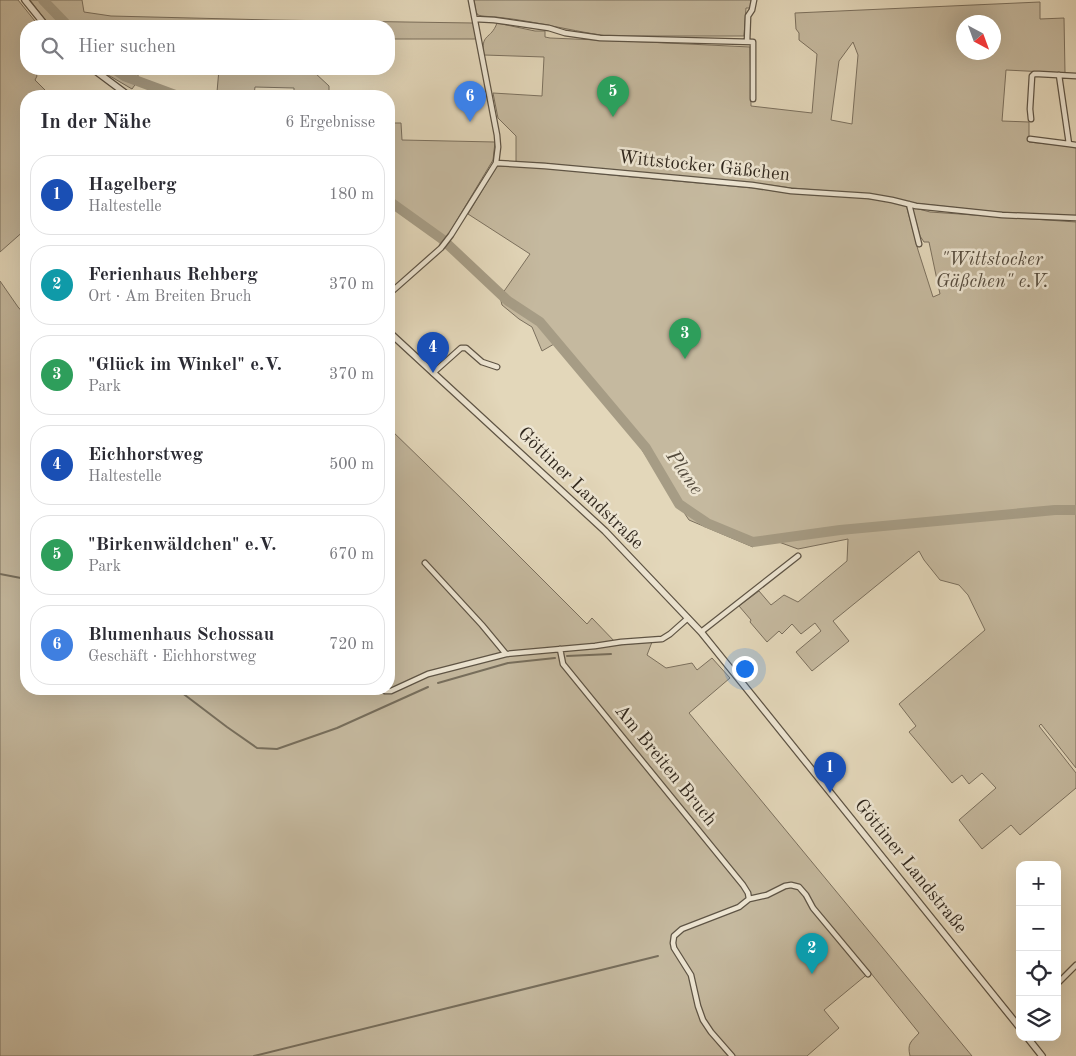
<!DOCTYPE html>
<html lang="de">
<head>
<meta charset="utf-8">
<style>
  :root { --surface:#fff; --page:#f7f7f7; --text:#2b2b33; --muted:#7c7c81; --line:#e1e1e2; --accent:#8f2418 }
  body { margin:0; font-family:"Old Standard TT",serif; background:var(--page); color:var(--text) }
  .controls { position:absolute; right:15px; bottom:15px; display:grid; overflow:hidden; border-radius:10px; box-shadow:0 5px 20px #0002 }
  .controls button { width:45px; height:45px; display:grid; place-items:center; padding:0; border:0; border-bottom:1px solid var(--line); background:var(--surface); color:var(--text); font:25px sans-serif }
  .compass { position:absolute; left:956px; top:15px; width:45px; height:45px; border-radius:50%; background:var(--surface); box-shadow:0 5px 20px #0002; rotate:139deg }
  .you { position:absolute; left:744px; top:668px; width:18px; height:18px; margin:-12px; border:4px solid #fff; border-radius:50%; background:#1a73e8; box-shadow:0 0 0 8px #1a73e833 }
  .badge { display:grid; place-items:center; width:32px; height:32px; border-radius:50%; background:var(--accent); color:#fff; font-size:16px; font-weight:700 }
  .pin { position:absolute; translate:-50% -41px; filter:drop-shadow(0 1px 2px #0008) }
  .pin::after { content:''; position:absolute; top:26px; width:18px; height:15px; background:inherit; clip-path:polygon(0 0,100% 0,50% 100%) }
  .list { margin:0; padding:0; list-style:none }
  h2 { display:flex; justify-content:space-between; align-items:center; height:65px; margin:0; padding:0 20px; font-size:21px }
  h2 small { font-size:16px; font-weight:400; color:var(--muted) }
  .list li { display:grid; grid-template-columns:32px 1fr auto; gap:15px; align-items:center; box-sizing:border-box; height:80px; margin:0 10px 10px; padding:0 10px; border:1px solid var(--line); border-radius:20px }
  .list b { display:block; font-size:19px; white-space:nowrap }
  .list p { margin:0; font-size:16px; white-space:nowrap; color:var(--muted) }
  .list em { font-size:16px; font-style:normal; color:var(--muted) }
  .icon { flex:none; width:28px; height:28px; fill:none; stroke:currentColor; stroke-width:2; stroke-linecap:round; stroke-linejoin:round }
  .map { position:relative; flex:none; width:1076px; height:1056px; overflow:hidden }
  .search { position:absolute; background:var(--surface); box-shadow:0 5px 20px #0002; left:20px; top:20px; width:375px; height:55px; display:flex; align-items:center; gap:12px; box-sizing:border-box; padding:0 18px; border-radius:20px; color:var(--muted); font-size:19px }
  .panel { position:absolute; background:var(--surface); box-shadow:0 5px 20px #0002; left:20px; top:90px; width:375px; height:605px; border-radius:20px }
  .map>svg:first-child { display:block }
  .green { fill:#c5b99f; stroke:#7b705e; fill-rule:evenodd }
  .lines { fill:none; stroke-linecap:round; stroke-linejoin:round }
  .stream { stroke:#776e5c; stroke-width:2 }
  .river { stroke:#a69c85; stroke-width:10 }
  .minor-casing { stroke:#5e5445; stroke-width:7 }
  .tertiary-casing { stroke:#5e5445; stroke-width:8 }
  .minor { stroke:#ede5d2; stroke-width:4.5 }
  .tertiary { stroke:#ede5d2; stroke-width:5.5 }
  .labels { text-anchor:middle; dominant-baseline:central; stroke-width:5; stroke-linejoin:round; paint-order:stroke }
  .street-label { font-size:19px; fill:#31281e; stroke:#ede5d2 }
  .park-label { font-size:19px; font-style:italic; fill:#564c3e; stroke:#ede5d2 }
  .water-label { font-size:20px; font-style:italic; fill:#544b3d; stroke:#ede5d2 }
</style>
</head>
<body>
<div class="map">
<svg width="1076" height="1056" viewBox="0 0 1076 1056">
  <rect width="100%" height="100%" fill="#e3d7ba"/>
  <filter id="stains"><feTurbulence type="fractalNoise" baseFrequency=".004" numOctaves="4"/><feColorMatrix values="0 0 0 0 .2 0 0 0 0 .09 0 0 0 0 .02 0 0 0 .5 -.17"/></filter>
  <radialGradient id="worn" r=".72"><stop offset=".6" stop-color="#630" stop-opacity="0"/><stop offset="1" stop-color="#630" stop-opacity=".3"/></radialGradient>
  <path class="green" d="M0,0H18L39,26H26V69H34L37,76L35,80L51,96H26V229L0,252Z
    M30,0H82L84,12L111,16L272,20L473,23L477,39H389V26H50Z
    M474,0H751V8H746L744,36H607C565,30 524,18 482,16L478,15L476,12Z
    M1040,2V19L1064,18L1065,73L1006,70L1002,121L1029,122V142L1076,147V216L997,212L904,202L892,198L868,194L791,188L763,184L698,180L542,163L516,162V136L498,118L493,93L542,96L544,57L484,55C480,33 491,40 497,23L535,31H545V37L550,38L646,42L750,47L751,106L812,113L817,54L799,40V33L796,29L795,13ZM964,22H994V52H964ZM853,42L858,55L852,124L831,120L839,61Z
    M98,69H139L137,82L132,89Z
    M219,69H315L314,72L329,86V96H294V88L255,87L254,95L257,96H222L217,92Z
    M389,123H401L402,140L495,142L493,160L445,240L442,242L389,203Z
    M497,166C538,166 580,172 622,176C662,180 702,183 742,187C758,188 773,191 788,193C827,197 866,195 904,205L907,208L918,250L933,297L940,294L929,242H924L920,236L913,210L915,208L930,212L1076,222V510H1055L1076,511V768L1041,724L1039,726L1076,773V788L1020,835L1011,825L982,849L959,820L996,788L982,773L969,784L962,775L952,783L909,732L916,726L899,704L985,630L968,595L959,585L940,580L924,560L919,551L833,621L849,641L812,671L796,652L821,631L815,623L801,634L792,624L782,634L779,631L767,642L750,622L751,620L739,606L759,591L771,605L784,595L798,602L847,561L848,539L798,549L776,541L755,542L753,547L689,520L640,447L602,398L554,344L542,351L532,327L519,319L502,305L500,297L530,254L468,214Z
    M0,281L18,307L26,316V689H389V428L464,501L587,624L592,618L618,645L652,642L647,655L666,668L692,663L697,670L712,658L730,678L689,713L972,1056H910C907,1043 911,1042 919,1033L870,972L824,1010L839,1028L807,1056H0Z"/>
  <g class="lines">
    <path class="stream" d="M0,574L26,579
      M567,656L611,654
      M438,683L508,663L555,658
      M177,689L227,727L257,748L277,749L337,728L428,687
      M254,1056L658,956"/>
    <path class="river" d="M43,0L68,26
      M114,69L124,76L178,96
      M389,201L442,239L508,301L540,322L646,448L679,504L707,523L753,542L840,530L1055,510H1076"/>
    <g class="minor-casing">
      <path id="minor" d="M475,19L494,20L549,28L565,33L600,38L753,42V99
        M747,42L748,16L752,10L754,0
        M1059,75L1069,144L1076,145
        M1031,119L1030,109L1032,76L1034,74H1039L1076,76
        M1030,139L1069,144
        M496,163L545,166L677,178L752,185L791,191L869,196L892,200L916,206L1002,215L1076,218
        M909,204L919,244
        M389,294L441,248L451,235L496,163L498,147L497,135L471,0
        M433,373L461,348H466L482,362L497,367
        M425,563L482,625L506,654
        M701,632L798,556
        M560,649L563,664L743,885L748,893L749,899
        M382,689L385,691H391L428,674L506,654L595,646L621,642L662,639L670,634L688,618
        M1057,984L1076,965
        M732,1056L711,1032L703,1020L698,1006L691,975L674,948L673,943L674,936L682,929L739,907L749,899L767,895L785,886L791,885L799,887L806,895L813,908L868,974"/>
    </g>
    <g class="tertiary-casing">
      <path id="tertiary" d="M25,0L46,26
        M93,69L129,96
        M389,332L605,531L701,632L1020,1028
        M1027,1037L1042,1056"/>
    </g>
    <use href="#minor" class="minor"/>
    <use href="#tertiary" class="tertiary"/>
  </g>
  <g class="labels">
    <g class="street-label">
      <text transform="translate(704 167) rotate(6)">Wittstocker Gäßchen</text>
      <text transform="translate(580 489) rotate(44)">Göttiner Landstraße</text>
      <text transform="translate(665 766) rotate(51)">Am Breiten Bruch</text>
      <text transform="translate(910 867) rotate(51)">Göttiner Landstraße</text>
    </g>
    <g class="park-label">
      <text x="992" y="260">"Wittstocker<tspan x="992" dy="22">Gäßchen" e.V.</tspan></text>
    </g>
    <g class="water-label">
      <text transform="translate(684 473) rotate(55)">Plane</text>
    </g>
  </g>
  <rect width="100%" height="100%" filter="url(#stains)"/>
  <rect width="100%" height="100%" fill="url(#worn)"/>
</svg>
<div class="controls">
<button>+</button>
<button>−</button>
<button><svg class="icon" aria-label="locate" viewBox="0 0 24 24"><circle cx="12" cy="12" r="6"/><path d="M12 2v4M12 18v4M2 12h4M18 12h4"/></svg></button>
<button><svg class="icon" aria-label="layers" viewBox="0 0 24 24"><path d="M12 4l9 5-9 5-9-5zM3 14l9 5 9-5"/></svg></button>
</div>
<svg class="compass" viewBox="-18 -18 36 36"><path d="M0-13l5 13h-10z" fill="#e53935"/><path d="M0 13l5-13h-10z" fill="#7c7c81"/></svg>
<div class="you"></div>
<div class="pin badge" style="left:830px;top:793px;background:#1a4fb4">1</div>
<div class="pin badge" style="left:812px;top:974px;background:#0f9aa8">2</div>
<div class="pin badge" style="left:685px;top:359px;background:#2e9e5b">3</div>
<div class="pin badge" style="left:433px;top:373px;background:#1a4fb4">4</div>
<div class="pin badge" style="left:613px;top:117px;background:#2e9e5b">5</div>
<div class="pin badge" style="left:470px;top:122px;background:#3f7fe0">6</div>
<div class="search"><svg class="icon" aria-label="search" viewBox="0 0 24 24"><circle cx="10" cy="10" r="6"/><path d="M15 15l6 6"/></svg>Hier suchen</div>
<section class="panel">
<h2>In der Nähe<small>6 Ergebnisse</small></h2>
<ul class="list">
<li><span class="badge" style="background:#1a4fb4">1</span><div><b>Hagelberg</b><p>Haltestelle</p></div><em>180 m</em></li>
<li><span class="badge" style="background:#0f9aa8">2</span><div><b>Ferienhaus Rehberg</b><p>Ort · Am Breiten Bruch</p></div><em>370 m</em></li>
<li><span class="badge" style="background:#2e9e5b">3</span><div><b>&quot;Glück im Winkel&quot; e.V.</b><p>Park</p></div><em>370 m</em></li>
<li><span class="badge" style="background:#1a4fb4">4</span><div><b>Eichhorstweg</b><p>Haltestelle</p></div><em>500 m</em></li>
<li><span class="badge" style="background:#2e9e5b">5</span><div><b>&quot;Birkenwäldchen&quot; e.V.</b><p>Park</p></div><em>670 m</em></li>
<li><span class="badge" style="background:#3f7fe0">6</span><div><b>Blumenhaus Schossau</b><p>Geschäft · Eichhorstweg</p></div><em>720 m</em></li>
</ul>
</section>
</div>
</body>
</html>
